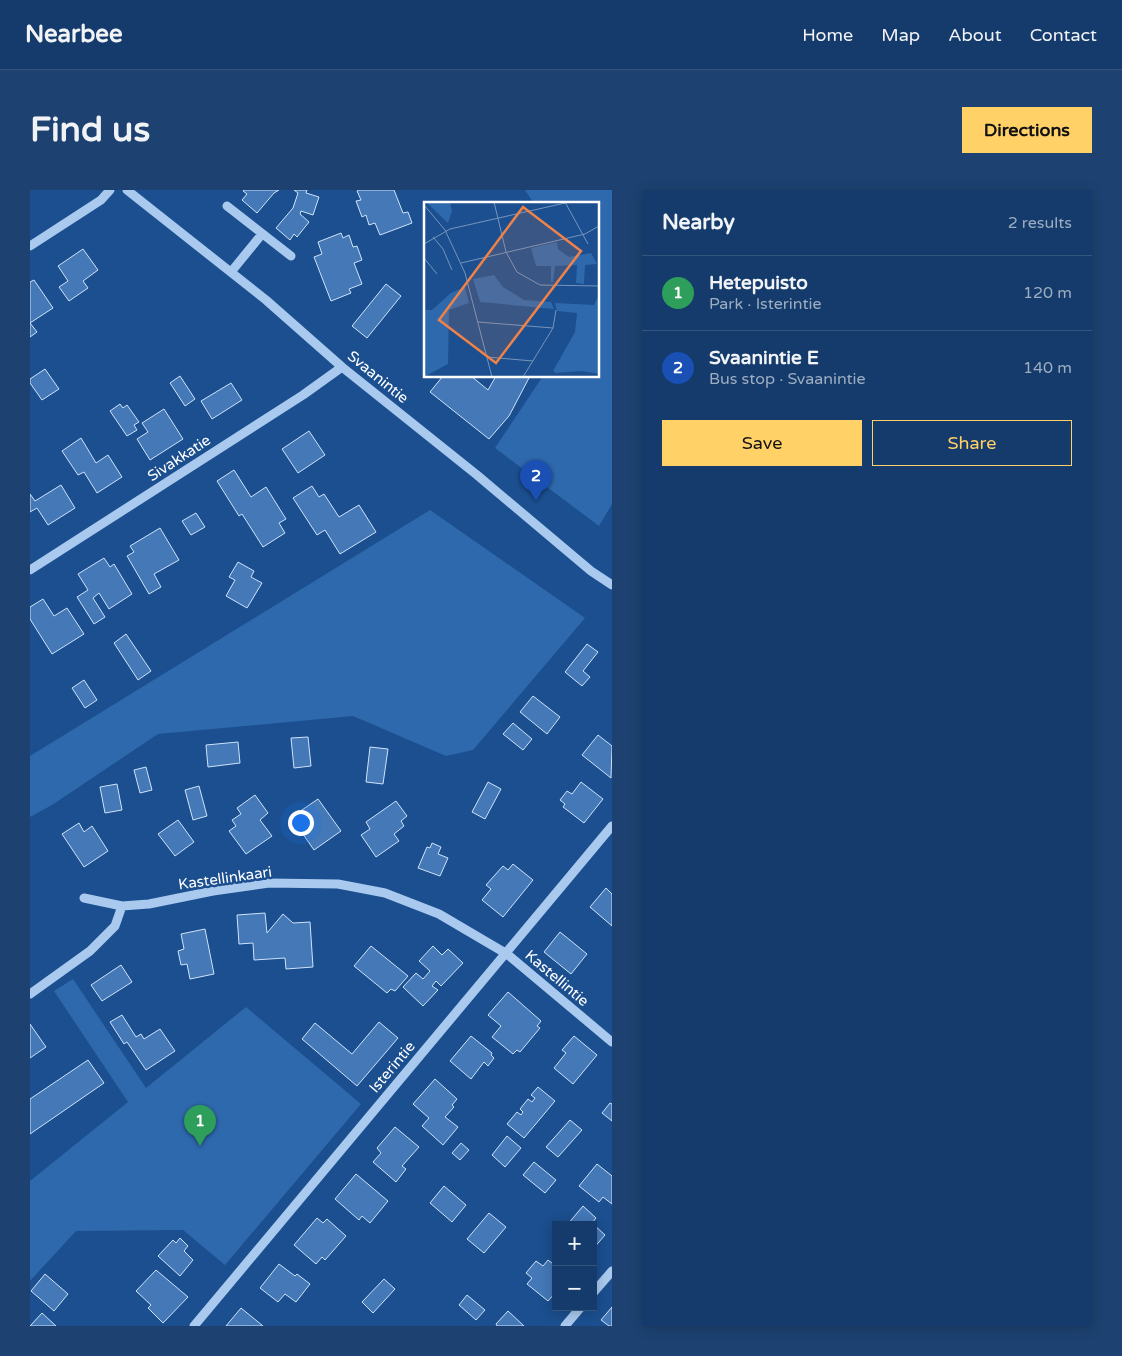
<!DOCTYPE html>
<html lang="en">
<head>
<meta charset="utf-8">
<style>
  :root { --surface:#143b6b; --page:#1d4271; --text:#f1f3f6; --muted:#9dadc1; --line:#33557e; --accent:#ffd166 }
  body { margin:0; font-family:"Varela Round",sans-serif; background:var(--page); color:var(--text) }
  .controls { position:absolute; right:15px; bottom:15px; display:grid; overflow:hidden; border-radius:0px; box-shadow:0 2px 12px #0003 }
  .controls button { width:45px; height:45px; display:grid; place-items:center; padding:0; border:0; border-bottom:1px solid var(--line); background:var(--surface); color:var(--text); font:25px sans-serif }
  .you { position:absolute; left:270px; top:632px; width:18px; height:18px; margin:-12px; border:4px solid #fff; border-radius:50%; background:#1a73e8; box-shadow:0 0 0 8px #1a73e833 }
  .badge { display:grid; place-items:center; width:32px; height:32px; border-radius:50%; background:var(--accent); color:#fff; font-size:16px; font-weight:700 }
  .pin { position:absolute; translate:-50% -41px; filter:drop-shadow(0 1px 2px #0008) }
  .pin::after { content:''; position:absolute; top:26px; width:18px; height:15px; background:inherit; clip-path:polygon(0 0,100% 0,50% 100%) }
  .list { margin:0; padding:0; list-style:none }
  h2 { display:flex; justify-content:space-between; align-items:center; height:65px; margin:0; padding:0 20px; font-size:21px }
  h2 small { font-size:16px; font-weight:400; color:var(--muted) }
  .list li { display:grid; grid-template-columns:32px 1fr auto; gap:15px; align-items:center; box-sizing:border-box; height:75px; padding:0 20px; border-top:1px solid var(--line) }
  .list b { display:block; font-size:19px; white-space:nowrap }
  .list p { margin:0; font-size:16px; white-space:nowrap; color:var(--muted) }
  .list em { font-size:16px; font-style:normal; color:var(--muted) }
  .actions { display:flex; gap:10px; padding:15px 20px }
  .actions a { flex:1; padding:11px 0; border:1px solid var(--accent); border-radius:0px; text-align:center; font-size:18px; color:var(--accent) }
  .actions .main { background:var(--accent); color:#111 }
  .map { position:relative; flex:none; width:582px; height:1136px; overflow:hidden; border-radius:0px }
  header { display:flex; align-items:center; gap:30px; box-sizing:border-box; height:70px; padding:0 25px; background:var(--surface); border-bottom:1px solid var(--line) }
  header strong { font-size:24px }
  nav { display:flex; gap:28px; margin-inline-start:auto; font-size:18px }
  .intro { display:flex; align-items:center; justify-content:space-between; box-sizing:border-box; height:120px; padding:0 30px }
  h1 { margin:0; font-size:35px }
  .button { padding:12px 22px; border-radius:0px; background:var(--accent); color:#111; font-size:18px; font-weight:700 }
  main { display:flex; gap:30px; padding:0 30px }
  aside { flex:1; background:var(--surface); border-radius:0px; box-shadow:0 2px 12px #0003 }
  .map>svg:first-child { display:block }
  .green { fill:#2e69ad }
  .building { fill:#4478b7; stroke:#cfe3fa }
  .lines { fill:none; stroke-linecap:round; stroke-linejoin:round }
  .minor { stroke:#a9c9ee; stroke-width:9 }
  .labels { text-anchor:middle; dominant-baseline:central; stroke-width:5; stroke-linejoin:round; paint-order:stroke }
  .street-label { font-size:15px; fill:#fff; stroke:#1b4f8f }
  .inset-road { fill:none; stroke:#7695bc; stroke-width:1 }
  .view { fill:#ee8249; fill-opacity:0.15; stroke:#ee8249; stroke-width:2.5 }
  .inset-edge { fill:none; stroke:#fff; stroke-width:2.5 }
</style>
</head>
<body>
<header>
<strong>Nearbee</strong>
<nav><a>Home</a><a>Map</a><a>About</a><a>Contact</a></nav>
</header>
<div class="intro"><h1>Find us</h1><a class="button">Directions</a></div>
<main>
<div class="map">
<svg width="582" height="1136" viewBox="0 0 582 1136">
  <rect width="100%" height="100%" fill="#1b4f8f"/>
  <path class="green" d="M495,0H582V314L569,336L465,258L513,186H568V14H504Z
    M400,320L555,428L443,560L416,566L323,526L128,544L22,615L0,627V566Z
    M43,789L116,898L216,817L331,914L195,1075L153,1040L46,1041L0,1091V991L98,912L24,801Z"/>
  <path class="building" d="M214,0H249L244,3L227,23L212,10L217,4L213,1Z
    M264,0H277L276,3L289,7L283,25L271,21L270,24L279,32L267,47L264,44L260,50L246,38L263,18L268,3Z
    M329,0H364L373,23L378,22L382,33L350,45L345,33L339,35L336,25L332,27L326,11L331,10L327,1Z
    M311,43L313,48L319,45L323,57L327,56L332,70L324,73L332,94L319,99L321,103L301,111L284,67L292,64L288,52Z
    M53,59L68,80L53,91L58,98L39,111L29,97L38,91L28,76Z
    M4,90L23,118L0,133L7,142L0,147V92Z
    M356,94L371,106L337,148L322,136Z
    M15,179L29,199L12,210L0,193V189Z
    M150,186L165,209L155,216L140,193Z
    M413,186H441L458,200L466,186H500L479,226L459,249L400,202Z
    M201,193L212,210L182,229L171,211Z
    M90,214L93,218L97,215L109,232L104,235L107,240L97,246L80,221Z
    M134,219L153,249L120,270L107,249L118,242L112,233Z
    M279,241L295,265L268,283L252,259Z
    M51,248L66,273L78,265L92,287L67,303L54,282L48,285L32,261Z
    M204,280L221,307L236,297L256,329L249,333L255,343L233,357L212,324L209,326L187,291Z
    M31,295L45,318L18,335L7,318L0,322V304L5,311Z
    M282,296L289,307L294,304L309,327L329,315L346,342L310,364L295,340L287,345L263,308Z
    M166,323L175,337L161,345L152,331Z
    M130,338L149,370L124,384L131,397L119,404L97,366L104,362L100,356Z
    M74,368L80,377L84,374L102,404L79,419L69,403L63,408L75,427L64,434L47,407L58,400L48,384Z
    M208,372L224,381L221,387L232,393L217,418L196,406L205,390L199,387Z
    M13,409L24,426L37,418L54,444L22,464L0,429V417Z
    M96,444L121,481L108,490L84,453Z
    M557,454L568,462L553,481L560,487L552,496L535,482Z
    M54,490L67,510L55,518L42,498Z
    M503,506L530,527L517,544L490,522Z
    M483,533L502,549L493,560L473,544Z
    M568,545L582,556L581,588L552,565Z
    M278,547L281,576L264,578L261,548Z
    M208,552L210,573L178,577L176,555Z
    M340,557L358,559L353,594L336,592Z
    M116,577L122,600L110,603L104,580Z
    M458,592L471,599L455,629L442,622Z
    M551,592L573,609L554,633L533,617L535,614L530,610L537,601L542,604Z
    M87,594L92,620L75,623L70,597Z
    M169,596L177,626L163,630L155,600Z
    M225,605L238,623L230,630L242,646L216,664L199,641L206,636L202,630L211,624L207,618Z
    M288,609L311,641L284,660L268,637L276,632L269,622Z
    M366,611L377,626L371,631L374,636L364,644L369,651L346,667L331,645L340,639L336,632Z
    M148,630L164,652L145,666L128,644Z
    M49,633L54,642L62,636L78,661L54,677L32,644Z
    M402,653L411,657L408,664L418,668L410,686L388,678L397,657L400,658Z
    M483,674L503,690L473,727L452,710L461,699L456,695L473,676L478,680Z
    M576,698L582,704V736L560,717Z
    M235,723L237,743L253,724L263,733L280,732L283,777L256,779L255,768L224,770L223,753L209,754L207,725Z
    M175,739L184,784L160,789L157,774L151,775L148,761L154,759L151,744Z
    M530,742L557,764L541,784L514,762Z
    M341,756L378,786L365,801L361,799L357,803L324,776Z
    M403,756L412,765L418,759L433,773L411,796L406,791L402,796L408,800L393,816L373,797L386,783L393,789L400,781L389,771Z
    M91,775L102,792L72,811L61,795Z
    M478,802L511,831L507,836L510,838L490,862L487,860L483,864L462,847L471,836L458,825Z
    M92,825L106,847L111,844L114,849L130,839L145,861L116,880L97,852L94,854L80,832Z
    M349,832L368,848L327,896L272,849L285,833L322,864Z
    M0,834L16,857L0,868Z
    M441,846L462,863L461,865L464,868L458,876L454,872L441,889L420,871Z
    M544,846L567,865L543,894L524,878L536,863L532,860Z
    M58,870L74,893L0,944V909Z
    M405,889L427,909L422,915L424,917L415,927L428,937L413,955L392,936L399,928L383,914Z
    M508,897L525,911L494,948L477,934L487,922L491,925L493,922L490,919L498,909L502,912L505,908L501,905Z
    M580,913L582,914V931L572,923Z
    M540,930L552,940L528,967L516,957Z
    M365,937L389,957L372,976L376,979L366,992L343,972L351,963L347,958Z
    M477,946L491,958L475,977L462,965Z
    M431,953L439,960L430,970L422,963Z
    M504,972L526,990L515,1003L493,985Z
    M567,974L582,986V1014L573,1007L569,1012L549,996Z
    M326,984L358,1011L340,1033L332,1026L329,1030L305,1009Z
    M414,996L436,1015L422,1032L400,1013Z
    M553,1016L566,1028L562,1033L575,1045L563,1059V1035H537Z
    M459,1023L476,1037L454,1063L437,1049Z
    M287,1028L293,1033L297,1029L316,1046L295,1070L292,1067L286,1074L264,1055Z
    M150,1048L158,1056L154,1061L163,1070L150,1086L128,1066L143,1050L146,1053Z
    M518,1070L526,1076V1102L518,1111L497,1094L502,1088L496,1083L506,1071L513,1076Z
    M249,1074L265,1086L267,1084L280,1094L266,1112L255,1104L248,1112L230,1098Z
    M126,1080L158,1107L133,1133L118,1118L121,1115L106,1101Z
    M15,1084L38,1104L24,1121L1,1101Z
    M354,1089L365,1099L343,1123L332,1112Z
    M437,1105L455,1120L446,1130L429,1115Z
    M582,1117V1136H579L571,1130Z
    M211,1118L233,1136H196Z
    M478,1121L494,1136H467L466,1134Z
    M12,1123L26,1136H0Z"/>
  <g class="lines">
    <path class="minor" d="M97,0L236,110L312,177L447,285L561,381L582,395
      M197,16L261,66
      M0,56L71,10L80,0
      M201,82L232,44
      M0,380L273,205L312,177
      M54,708L92,716
      M0,804L60,761L85,736L92,716L119,714L183,701L239,693L308,694L355,703L409,724L477,764L582,852
      M563,1103L582,1081
      M164,1136L582,636
      M535,1136L551,1117"/>
  </g>
  <g class="labels">
    <g class="street-label">
      <text transform="translate(348 187) rotate(39)">Svaanintie</text>
      <text transform="translate(149 268) rotate(-33)">Sivakkatie</text>
      <text transform="translate(195 688) rotate(-8)">Kastellinkaari</text>
      <text transform="translate(527 788) rotate(40)">Kastellintie</text>
      <text transform="translate(362 877) rotate(-50)">Isterintie</text>
    </g>
  </g>
  <g transform="translate(394 12)">
    <rect width="175" height="175" fill="#1b4f8f"/>
    <path d="M2,0H26L28,9L24,21ZM133,40L134,47L145,55L167,51L173,62L161,63L160,82L152,81L153,63L131,64L129,80H127V64H112L107,46ZM70,73L79,85L100,98L127,100L130,107L56,100L49,77ZM41,85L45,101L25,108L24,162L0,175V108H8L27,91ZM175,93V172L158,169L132,171L129,169L151,130L153,111L133,109L131,101L170,103Z" fill="#2e69ad"/>
    <path class="inset-road" d="M70,0L82,50L93,70L116,83L175,84M141,0L164,42M0,3L21,28L41,71L68,175M9,35L19,47L28,68M0,42L26,27L141,1M0,56L13,72M37,61L161,32L175,24M54,120L129,126M63,155L109,159M99,175L129,126L132,108"/>
    <path class="view" d="M99,5L157,49L72,161L15,118Z"/>
    <rect width="175" height="175" class="inset-edge"/>
  </g>
</svg>
<div class="controls">
<button>+</button>
<button>−</button>
</div>
<div class="you"></div>
<div class="pin badge" style="left:170px;top:956px;background:#2e9e5b">1</div>
<div class="pin badge" style="left:506px;top:311px;background:#1a4fb4">2</div>
</div>
<aside>
<h2>Nearby<small>2 results</small></h2>
<ul class="list">
<li><span class="badge" style="background:#2e9e5b">1</span><div><b>Hetepuisto</b><p>Park · Isterintie</p></div><em>120 m</em></li>
<li><span class="badge" style="background:#1a4fb4">2</span><div><b>Svaanintie E</b><p>Bus stop · Svaanintie</p></div><em>140 m</em></li>
</ul>
<div class="actions"><a class="main">Save</a><a>Share</a></div>
</aside>
</main>
</body>
</html>
